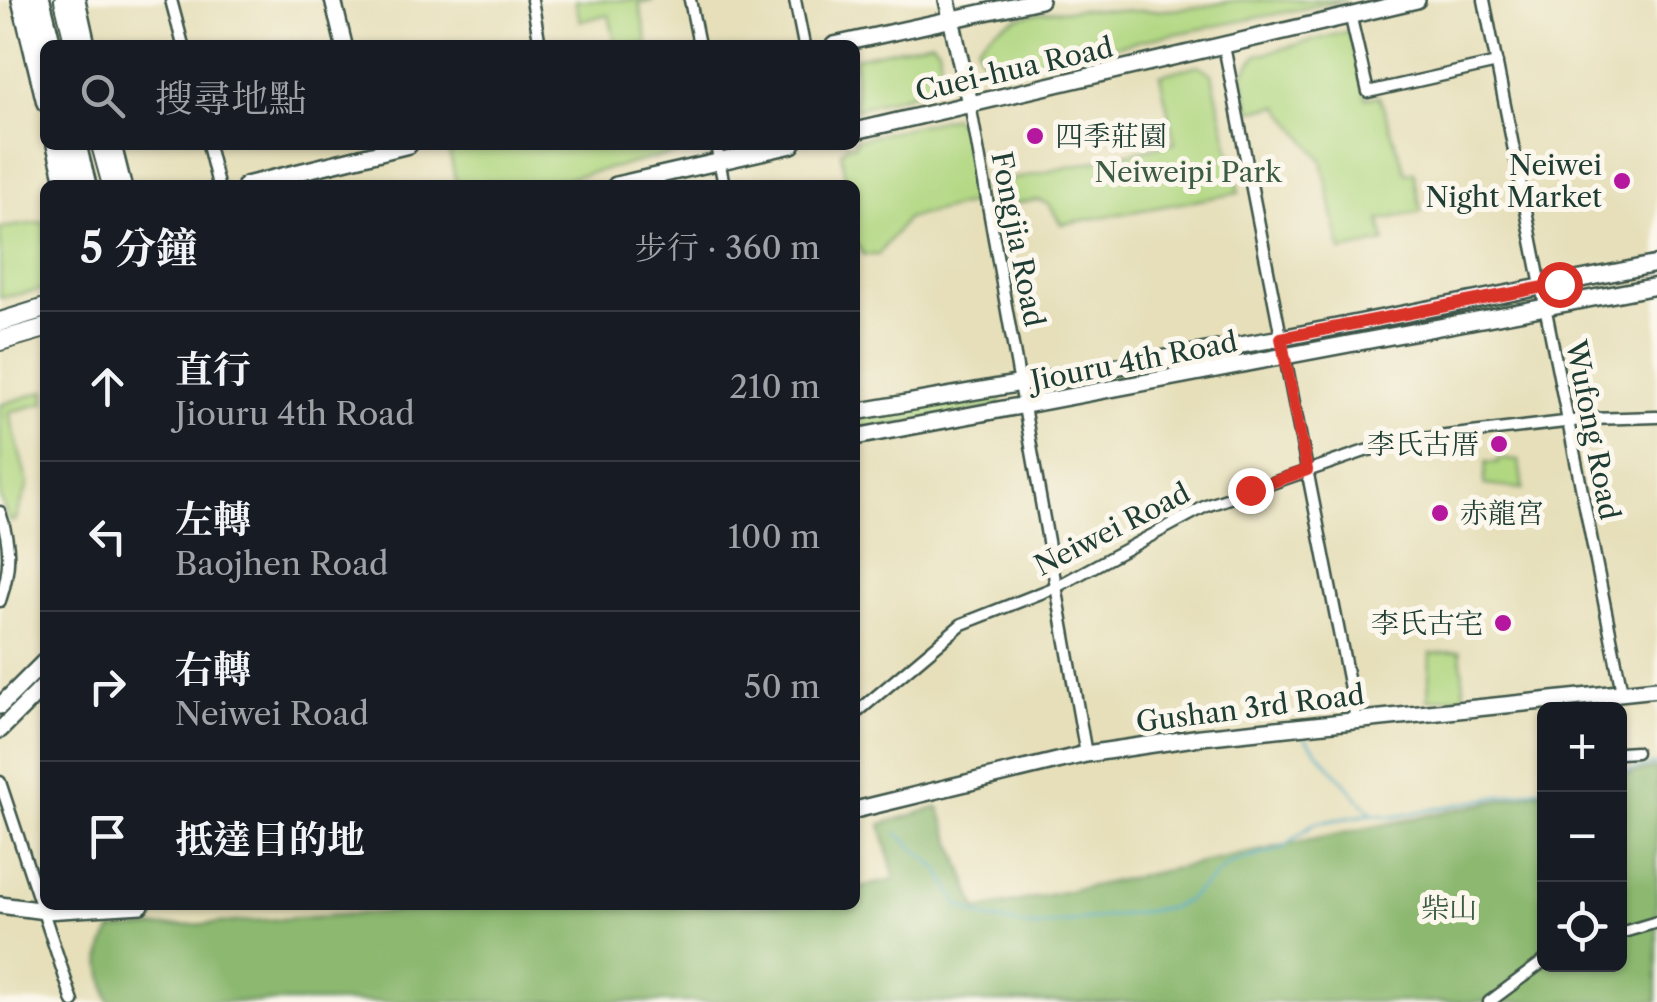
<!DOCTYPE html>
<html lang="zh-TW">
<head>
<meta charset="utf-8">
<style>
  :root { --surface:#171b24; --page:#20242c; --text:#f1f3f6; --muted:#9ea1a6; --line:#363941 }
  body { margin:0; font-family:"Libre Caslon Text","Noto Serif TC",serif; background:var(--page); color:var(--text) }
  .controls { position:absolute; right:30px; bottom:30px; display:grid; overflow:hidden; border-radius:15px; box-shadow:0 2px 8px #0004 }
  .controls button { width:90px; height:90px; display:grid; place-items:center; padding:0; border:0; border-bottom:2px solid var(--line); background:var(--surface); color:var(--text); font:50px sans-serif }
  .stop { position:absolute; width:30px; height:30px; margin:-22px; border:8px solid #d93025; border-radius:50%; background:#fff }
  .stop.end { background:#d93025; border-color:#fff; box-shadow:0 2px 10px #0008 }
  .list { margin:0; padding:0; list-style:none }
  h2 { display:flex; justify-content:space-between; align-items:center; height:130px; margin:0; padding:0 40px; font-size:42px }
  h2 small { font-size:32px; font-weight:400; color:var(--muted) }
  .list li { display:grid; grid-template-columns:65px 1fr auto; gap:30px; align-items:center; box-sizing:border-box; height:150px; padding:0 40px; border-top:2px solid var(--line) }
  .list b { display:block; font-size:38px; white-space:nowrap }
  .list p { margin:0; font-size:32px; white-space:nowrap; color:var(--muted) }
  .list em { font-size:32px; font-style:normal; color:var(--muted) }
  .icon { flex:none; width:55px; height:55px; fill:none; stroke:currentColor; stroke-width:2; stroke-linecap:round; stroke-linejoin:round }
  .map { position:relative; flex:none; width:1657px; height:1002px; overflow:hidden }
  .search { position:absolute; background:var(--surface); box-shadow:0 2px 8px #0004; left:40px; top:40px; width:820px; height:110px; display:flex; align-items:center; gap:25px; box-sizing:border-box; padding:0 35px; border-radius:15px; color:var(--muted); font-size:38px }
  .panel { position:absolute; background:var(--surface); box-shadow:0 2px 8px #0004; left:40px; top:180px; width:820px; height:730px; border-radius:15px }
  .map>svg:first-child { display:block }
  .green { fill:#b1d781; stroke:#688a5a; stroke-width:2.5 }
  .forest { fill:#8cb86f; stroke:#567a52; stroke-width:2.5 }
  .lines { fill:none; stroke-linecap:round; stroke-linejoin:round }
  .stream { stroke:#44a8c4; stroke-width:2.5 }
  .street-casing { stroke:#3d5548; stroke-width:15 }
  .secondary-casing { stroke:#3d5548; stroke-width:20 }
  .primary-casing { stroke:#3d5548; stroke-width:22 }
  .street { stroke:#fff; stroke-width:10 }
  .secondary { stroke:#fff; stroke-width:15 }
  .primary { stroke:#fff; stroke-width:18 }
  .route { stroke:#d93025; stroke-width:12 }
  .poi-dot { fill:#b5179e; stroke:#fbf7ec; stroke-width:4 }
  .labels { text-anchor:middle; dominant-baseline:central; stroke-width:10; stroke-linejoin:round; paint-order:stroke }
  .street-label { font-size:28px; fill:#1f3d34; stroke:#fbf7ec }
  .poi-label { font-size:28px; fill:#1f3d34; stroke:#fbf7ec; text-anchor:end }
  .park-label { font-size:28px; fill:#3c5c43; stroke:#fbf7ec }
</style>
</head>
<body>
<div class="map">
<svg width="1657" height="1002" viewBox="0 0 1657 1002">
  <rect width="100%" height="100%" fill="#fbf7ec"/>
  <filter id="ink" filterUnits="userSpaceOnUse"><feTurbulence type="fractalNoise" baseFrequency=".01" numOctaves="2"/><feDisplacementMap in="SourceGraphic" scale="20" xChannelSelector="R" yChannelSelector="G"/><feConvolveMatrix kernelMatrix="1 2 1 2 8 2 1 2 1" color-interpolation-filters="sRGB"/></filter>
  <filter id="wash" filterUnits="userSpaceOnUse"><feTurbulence type="fractalNoise" baseFrequency=".0048" numOctaves="4" result="noise"/><feDisplacementMap in="SourceGraphic" scale="40" xChannelSelector="R" yChannelSelector="G"/><feGaussianBlur stdDeviation="2.25" result="paint"/><feColorMatrix in="noise" values="0 0 0 0 0 0 0 0 0 0 0 0 0 0 0 0 0 1.4 0 .05"/><feComposite in="paint" operator="in"/></filter>
  <g filter="url(#wash)">
    <rect width="100%" height="100%" fill="#e6dfba"/>
    <path class="green" d="M575,0H654L639,4L648,45H616L609,15L580,21Z
      M1236,0H1347L986,71L977,46C1014,0 1082,11 1136,11C1171,11 1203,8 1236,0Z
      M1349,31L1366,98L1379,96L1406,173L1414,172L1421,212L1380,220L1385,242L1341,251L1322,160L1279,106L1251,110L1242,75L1257,55Z
      M932,41L939,48L943,85L855,109V58Z
      M1199,65L1212,74L1239,193L1061,224L1049,204L1038,200L1000,205L997,183L1175,143L1160,75Z
      M953,117L965,128L981,201L907,218L878,255H864L855,241V185H846L841,152L847,145H855V140Z
      M465,145H700V148L536,185H457L449,152Z
      M45,222V289L0,298V228Z
      M1520,298L1522,308L1313,349L1311,338Z
      M1243,348L1246,362L1038,399L1036,386Z
      M45,391V403L9,412L28,485L15,521H9L0,498V405Z
      M999,394L1001,406L855,431V418Z
      M1499,459L1519,461L1523,489L1484,485L1486,462L1498,463Z
      M1460,651L1465,696L1428,700L1430,654Z"/>
    <path class="forest" d="M1657,768V1002H109C102,974 95,955 112,930L495,905H855V888L895,880L881,824L939,807L977,910L1544,791V964H1620V776Z"/>
    <g class="lines">
      <path class="stream" d="M1302,734L1372,814
        M1620,773L1657,764
        M897,833L939,870L959,906L986,918L1033,927L1170,908L1187,900L1229,864L1283,848L1315,823L1372,814L1393,817L1544,788"/>
    </g>
  </g>
  <g filter="url(#ink)">
    <g class="lines">
      <g class="street-casing">
        <path id="street" d="M171,0L183,45
          M532,0L540,45
          M690,0L699,45
          M795,0L804,45
          M1484,0L1622,692
          M1350,14L1368,92L1497,63
          M1224,46L1356,719
          M970,104L1086,754
          M208,145L218,185
          M716,145L724,185
          M0,512C11,545 11,568 0,601
          M855,714L962,624L1056,587L1206,506L1365,451L1412,440L1590,419L1657,417
          M1620,753L1636,752
          M0,782L73,1002
          M1620,933L1657,922
          M1489,1002L1544,961"/>
      </g>
      <g class="secondary-casing">
        <path id="secondary" d="M20,0L45,103
          M42,0L53,45
          M77,0L87,45
          M333,0L344,45
          M947,0L970,104
          M834,45L1040,0
          M855,131L1417,0
          M55,145L65,185
          M78,145L88,185
          M113,145L123,185
          M246,185L409,145
          M616,185L792,145
          M855,412L1281,338L1657,264
          M855,437L1657,286
          M0,706L45,661
          M0,730L45,685
          M855,810L1086,754L1201,737L1657,689
          M0,905L45,911L141,905"/>
      </g>
      <g class="primary-casing">
        <path id="primary" d="M29,0L45,59
          M64,0L75,45
          M67,145L76,185
          M101,145L112,185
          M0,322L45,308
          M0,341L45,328"/>
      </g>
      <use href="#street" class="street"/>
      <use href="#secondary" class="secondary"/>
      <use href="#primary" class="primary"/>
    </g>
  </g>
  <g class="lines" filter="url(#ink)">
    <path class="route" d="M1250,490L1307,470L1281,338L1559,284"/>
  </g>
  <g class="poi-dot">
    <circle cx="1035" cy="136" r="10"/>
    <circle cx="1622" cy="181" r="10"/>
    <circle cx="1499" cy="444" r="10"/>
    <circle cx="1440" cy="513" r="10"/>
    <circle cx="1503" cy="623" r="10"/>
  </g>
  <g class="labels">
    <g class="street-label">
      <text transform="translate(1014 69) rotate(-13)">Cuei-hua Road</text>
      <text transform="translate(1018 239) rotate(79)">Fongjia Road</text>
      <text transform="translate(1134 361) rotate(-11)">Jiouru 4th Road</text>
      <text transform="translate(1593 430) rotate(79)">Wufong Road</text>
      <text transform="translate(1112 529) rotate(-27)">Neiwei Road</text>
      <text transform="translate(1250 708) rotate(-7)">Gushan 3rd Road</text>
    </g>
    <g class="poi-label">
      <text x="1055" y="136" text-anchor="start">四季莊園</text>
      <text x="1602" y="165">Neiwei<tspan x="1602" dy="32">Night Market</tspan></text>
      <text x="1479" y="444">李氏古厝</text>
      <text x="1460" y="513" text-anchor="start">赤龍宮</text>
      <text x="1483" y="623">李氏古宅</text>
    </g>
    <g class="park-label">
      <text x="1188" y="172">Neiweipi Park</text>
      <text x="1449" y="908">柴山</text>
    </g>
  </g>
</svg>
<div class="controls">
<button>+</button>
<button>−</button>
<button><svg class="icon" aria-label="locate" viewBox="0 0 24 24"><circle cx="12" cy="12" r="6"/><path d="M12 2v4M12 18v4M2 12h4M18 12h4"/></svg></button>
</div>
<div class="stop" style="left:1559px;top:284px"></div>
<div class="stop end" style="left:1250px;top:490px"></div>
<div class="search"><svg class="icon" aria-label="search" viewBox="0 0 24 24"><circle cx="10" cy="10" r="6"/><path d="M15 15l6 6"/></svg>搜尋地點</div>
<section class="panel">
<h2>5 分鐘<small>步行 · 360 m</small></h2>
<ul class="list">
<li><svg class="icon" aria-label="ahead" viewBox="0 0 24 24"><path d="M12 20V5M6 11l6-6 6 6"/></svg><div><b>直行</b><p>Jiouru 4th Road</p></div><em>210 m</em></li>
<li><svg class="icon" aria-label="left" viewBox="0 0 24 24"><path d="M17 20v-9H6M10 6l-5 5 5 5"/></svg><div><b>左轉</b><p>Baojhen Road</p></div><em>100 m</em></li>
<li><svg class="icon" aria-label="right" viewBox="0 0 24 24"><path d="M7 20v-9h11M14 6l5 5-5 5"/></svg><div><b>右轉</b><p>Neiwei Road</p></div><em>50 m</em></li>
<li><svg class="icon" aria-label="arrive" viewBox="0 0 24 24"><path d="M6 21V4h12l-3 4 3 4H6"/></svg><div><b>抵達目的地</b></div></li>
</ul>
</section>
</div>
</body>
</html>
